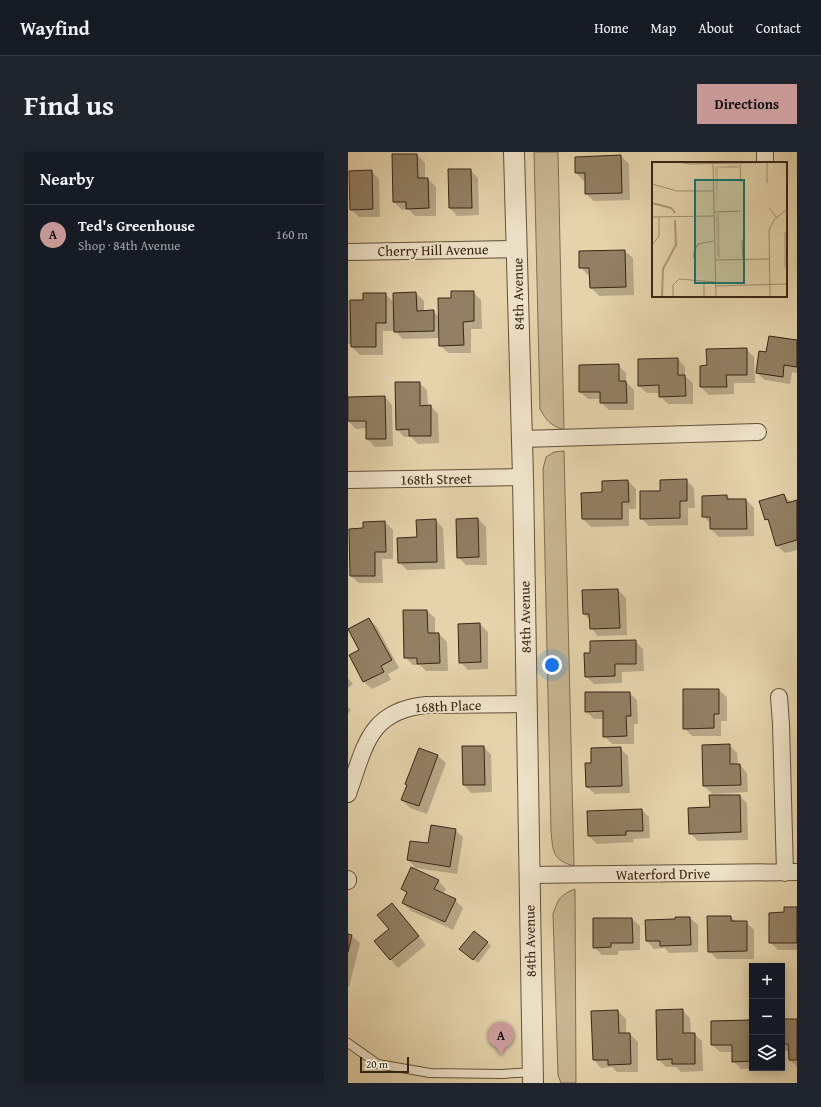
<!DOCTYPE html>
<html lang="en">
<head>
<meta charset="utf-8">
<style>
  :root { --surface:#171b24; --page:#20242c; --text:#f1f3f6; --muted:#9ea1a6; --line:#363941; --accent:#c59692 }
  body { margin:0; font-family:"Gentium Book Plus",serif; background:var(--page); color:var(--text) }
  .controls { position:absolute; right:12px; bottom:12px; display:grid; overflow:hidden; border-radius:0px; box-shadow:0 2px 10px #0003 }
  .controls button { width:36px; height:36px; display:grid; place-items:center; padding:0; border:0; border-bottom:1px solid var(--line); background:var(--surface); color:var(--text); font:20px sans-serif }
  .scale { position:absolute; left:12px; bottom:10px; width:49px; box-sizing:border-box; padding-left:4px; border:2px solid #382615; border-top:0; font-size:11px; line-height:14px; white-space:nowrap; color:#382615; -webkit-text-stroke:3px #ede2c8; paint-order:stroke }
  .you { position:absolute; left:204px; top:513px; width:14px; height:14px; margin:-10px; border:3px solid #fff; border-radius:50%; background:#1a73e8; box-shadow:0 0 0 6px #1a73e833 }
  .badge { display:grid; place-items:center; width:26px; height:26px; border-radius:50%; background:var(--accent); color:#111; font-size:13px; font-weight:700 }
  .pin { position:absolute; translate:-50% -33px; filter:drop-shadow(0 1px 2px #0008) }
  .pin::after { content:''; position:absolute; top:21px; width:14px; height:12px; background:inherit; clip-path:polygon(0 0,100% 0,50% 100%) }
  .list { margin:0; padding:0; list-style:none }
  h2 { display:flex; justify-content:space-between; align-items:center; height:52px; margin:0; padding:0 16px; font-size:17px }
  h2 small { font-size:13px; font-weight:400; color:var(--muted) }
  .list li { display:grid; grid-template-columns:26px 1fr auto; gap:12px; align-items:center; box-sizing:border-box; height:60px; padding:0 16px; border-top:1px solid var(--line) }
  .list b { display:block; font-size:15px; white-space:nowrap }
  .list p { margin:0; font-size:13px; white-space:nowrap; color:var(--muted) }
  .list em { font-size:13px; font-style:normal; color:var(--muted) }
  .icon { flex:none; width:22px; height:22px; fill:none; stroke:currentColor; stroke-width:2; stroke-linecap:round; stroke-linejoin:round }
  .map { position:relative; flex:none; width:449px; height:931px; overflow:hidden; border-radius:0px }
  header { display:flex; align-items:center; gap:24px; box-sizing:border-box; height:56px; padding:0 20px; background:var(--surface); border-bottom:1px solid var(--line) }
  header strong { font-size:19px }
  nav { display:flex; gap:22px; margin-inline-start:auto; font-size:14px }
  .intro { display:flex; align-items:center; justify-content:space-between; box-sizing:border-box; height:96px; padding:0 24px }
  h1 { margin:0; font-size:28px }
  .button { padding:10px 18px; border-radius:0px; background:var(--accent); color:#111; font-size:14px; font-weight:700 }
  main { display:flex; gap:24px; padding:0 24px }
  aside { flex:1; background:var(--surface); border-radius:0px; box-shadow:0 2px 10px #0003 }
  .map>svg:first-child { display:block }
  .green { fill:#c7b692; stroke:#806e54 }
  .shadow { fill:#0003 }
  .building { fill:#918063; stroke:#382615 }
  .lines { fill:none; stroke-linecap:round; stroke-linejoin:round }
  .service-casing { stroke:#63513a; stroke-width:10 }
  .minor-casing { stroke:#63513a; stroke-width:18 }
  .tertiary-casing { stroke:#63513a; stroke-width:22 }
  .service { stroke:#ede2c8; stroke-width:8 }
  .minor { stroke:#ede2c8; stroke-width:16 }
  .tertiary { stroke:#ede2c8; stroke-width:20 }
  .labels { text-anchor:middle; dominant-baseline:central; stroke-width:4; stroke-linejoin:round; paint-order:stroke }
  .street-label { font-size:14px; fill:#382615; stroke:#ede2c8 }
  .inset-river { fill:none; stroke:#aa9878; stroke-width:2 }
  .inset-road { fill:none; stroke:#9f8e6f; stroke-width:1 }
  .view { fill:#0f766e; fill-opacity:0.15; stroke:#0f766e; stroke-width:2 }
  .inset-edge { fill:none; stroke:#382615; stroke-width:2 }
</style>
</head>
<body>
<header>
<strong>Wayfind</strong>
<nav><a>Home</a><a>Map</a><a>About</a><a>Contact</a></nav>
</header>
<div class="intro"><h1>Find us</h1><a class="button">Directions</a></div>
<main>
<aside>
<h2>Nearby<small></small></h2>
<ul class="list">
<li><span class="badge">A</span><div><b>Ted's Greenhouse</b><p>Shop · 84th Avenue</p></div><em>160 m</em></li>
</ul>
</aside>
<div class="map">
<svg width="449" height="931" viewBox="0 0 449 931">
  <rect width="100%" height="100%" fill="#e4d3ab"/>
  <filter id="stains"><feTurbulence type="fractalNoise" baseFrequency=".005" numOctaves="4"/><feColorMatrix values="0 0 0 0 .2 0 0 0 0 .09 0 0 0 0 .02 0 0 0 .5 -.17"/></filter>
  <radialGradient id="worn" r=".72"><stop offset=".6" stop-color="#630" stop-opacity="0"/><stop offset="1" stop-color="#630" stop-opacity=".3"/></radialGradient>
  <path class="green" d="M186,0H210L216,278C202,273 199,269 192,257Z
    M216,299L226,714C204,708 205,699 203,679L195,317L198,305L206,300Z
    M227,737L228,931H213L210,923L205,762C210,747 212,743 227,737Z"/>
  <path class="shadow" d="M69,3L77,11V27H80L88,35V64H67L60,57L54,58L46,50Z
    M273,4L281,12L282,48L246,49L238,42V29H236L228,21V6Z
    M122,18L130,26L131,63L109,64L102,56Z
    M23,19L31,27L32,65H11L3,57Z
    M277,99L285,106L286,143L251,144L243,136V123H240L232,115V100Z
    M125,140L133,148L134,177H123V201H100L92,193V186L55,187L47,179H35V203H12L4,195V192H0V148L3,151L16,149L37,142L47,151L68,141L76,149V159H85L91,165L104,147Z
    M449,189V221L444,220L442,232L417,228L409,221L419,202Z
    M398,197L406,205L407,231H386V242L361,243L353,235L360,214Z
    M330,207L337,215V224L345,231V252H320L312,244V241H299L291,234Z
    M270,213L278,221V230L286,238V258H261L253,251V247H240L232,240Z
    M71,231L79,238L80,254H83L90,262L91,291L70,292L63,285H56L49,277Z
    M37,245L44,253L45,294L27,295L19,287V276L8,277L0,269V246Z
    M338,328L346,336L347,356H340V373L301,374L293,366L313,340Z
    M280,329L288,337V357H281V374L243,375L235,367L255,341V330Z
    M436,343L443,350L449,349V398L437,401L429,394L423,372L418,367Z
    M379,344L383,348H398L406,356V384L371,385L363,377V372L355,364Z
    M130,367L138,375L139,413H118L110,405Z
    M88,368L95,376L97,417L59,418L51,410Z
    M37,370L45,378V407H34L35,431H11L3,424L16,377Z
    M270,438L278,446L279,483L250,484L243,476L242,468L236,462Z
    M79,459L87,466V482H91L99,490L100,519H78L72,513H65L57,505Z
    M21,467L29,475L51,516L40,522L43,528L24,537L16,530L2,504L13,498Z
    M132,472L140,480V517L120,518L112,510Z
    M287,489L295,497L296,519L274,520V531L246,532L238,524Z
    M0,526L5,532L0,536Z
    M371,538L379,545V569H373V584H344L336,576Z
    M281,541L289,548L290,572H286V592H264L256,584V567H246L238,559Z
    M0,555L3,558L0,562Z
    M381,593L389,601L390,613H392L399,621L400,640L364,642L356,634Z
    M136,595L143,603L144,640L123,641L116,633Z
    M272,596L280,604L282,641L247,642L239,635L244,612Z
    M71,597L90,604L98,611L79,662L62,656L54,648Z
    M392,644L399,651L400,688L350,689L342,681L363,656Z
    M294,658L301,665L302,686L285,687L286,690L249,692L241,684Z
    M107,678L115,685L109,722L68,716L60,708L81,692Z
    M90,729L98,737L95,742L107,748L115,756L105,778L63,759L55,751L60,742L54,737Z
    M449,756V798H430L422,790L437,761Z
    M52,760L78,793L50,816L27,789L42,777Z
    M383,765L388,770H398L406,778V807H369L361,799Z
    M342,766L350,773V800L321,801L317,796L306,797L299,789L328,768Z
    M284,767L292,774V798L270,799V803H254L246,795Z
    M0,781L12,791L1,835H0Z
    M139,790L143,794L130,811L116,801Z
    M334,858L342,866L343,882H346L354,889L355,919L333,920L328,915H318L310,907Z
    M270,859L278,867V882H282L290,890V920H269L264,915L253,916L246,908Z
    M434,868H449V915L442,908L441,899H434Z
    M402,869L404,870V916H411L393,917L385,909V900H372L364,893Z"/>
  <path class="building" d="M44,2H69L70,26H80L81,56L58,57V50H45Z
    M273,3L274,41L237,42V21H227V5Z
    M100,17H123L124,56H101Z
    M24,18L25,57L2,58L1,19Z
    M277,98L278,135L242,136L241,116H231V99Z
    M103,139H126V169L115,170L116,193L91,194L90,146H103Z
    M68,140L69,159L86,158V179L46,180L45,141Z
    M15,141H38V171H28V195H3L2,148H15Z
    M421,184L449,188V215L436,213L435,225L408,221L411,199L418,200Z
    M399,196V223H378L379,235H352V214L359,213L358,197Z
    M330,206V223H337L338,244L311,245V233L290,234V207Z
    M271,212V229H278L279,251H252V240H231V213Z
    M47,230H72V254L83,253V284H61V277L48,278Z
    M37,244L38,287H18V269H0V245Z
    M339,327V349H332V366L292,367V339H312V328Z
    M280,328L281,350H274V367H234L233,341L254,340V329Z
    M436,342L439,351L449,348V388L428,394L420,367L417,368L411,349Z
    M379,343V347H398L399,377H362V365H354V344Z
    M130,366L131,405L109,406L108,367Z
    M88,367L89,410L50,411L49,386L69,385L68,368Z
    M37,369L38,400H27V424H2L1,377L15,376V370Z
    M270,437L272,476L242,477L241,462H235L234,438Z
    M55,458H79L80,481H91L92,511L69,512V506H56Z
    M21,466L44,508L33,514L36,520L15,530L1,503L11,498L0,477Z
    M132,471L133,510L111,511L110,472Z
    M288,488V512H267V524L237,525L236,501H242V489Z
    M335,537H371V562H366V576L335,577Z
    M237,540H282L283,564H278L279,584L255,585V559L237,560Z
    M382,592V612H392L393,633L355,634L354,593Z
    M114,594H136L137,633H115Z
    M273,595L274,634L238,635L237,611H243V596Z
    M71,596L90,603L71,654L53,648L59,633L57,632Z
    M361,643H392L393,680L341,682L340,656L362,655Z
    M294,657L295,679H278V683L240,684L239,659Z
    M83,673L108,677L102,715L59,708L62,689L80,691Z
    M63,715L91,728L86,737L108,747L97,770L54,751L59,740L53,737Z
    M44,751L71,784L42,808L26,789L41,777L29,763Z
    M436,755H449V791H421V761L436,760Z
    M359,764H383V769H399V799L360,800Z
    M327,765H342L343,793L312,794V789H298L297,768L327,767Z
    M245,766H284L285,791H263V795L245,796Z
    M126,779L140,790L125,808L111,797Z
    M0,782L4,783L0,800Z
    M335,857V881H347V912H324V907L309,908L308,858Z
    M270,858L271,881H282L283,912L260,913V908H245L243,859Z
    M434,867H449V908H441L440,892H434Z
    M403,868L404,909L384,910V893H363V869Z"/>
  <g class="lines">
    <g class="service-casing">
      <path id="service" d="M0,891L30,912L82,921L154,922L185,920"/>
    </g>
    <g class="minor-casing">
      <path id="minor" d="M417,0V11
        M0,100L169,97
        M174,287L410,280
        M0,328L175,325
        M431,545L433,572L437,721
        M0,642C17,595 20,559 78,553L178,552
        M181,723L449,720
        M0,727V729"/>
    </g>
    <g class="tertiary-casing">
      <path id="tertiary" d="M166,0L175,325L185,931"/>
    </g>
    <use href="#service" class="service"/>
    <use href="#minor" class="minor"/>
    <use href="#tertiary" class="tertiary"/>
  </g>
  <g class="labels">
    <g class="street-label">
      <text transform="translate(85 98) rotate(-1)">Cherry Hill Avenue</text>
      <text transform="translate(170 142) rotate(-91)">84th Avenue</text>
      <text transform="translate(88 327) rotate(-1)">168th Street</text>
      <text transform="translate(177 465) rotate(-91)">84th Avenue</text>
      <text transform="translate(100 554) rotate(-2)">168th Place</text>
      <text transform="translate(315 722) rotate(-1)">Waterford Drive</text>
      <text transform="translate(182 789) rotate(-91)">84th Avenue</text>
    </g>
  </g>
  <g transform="translate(304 10)">
    <rect width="135" height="135" fill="#e4d3ab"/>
    <path d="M86,3L87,6H66L65,48L63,5ZM67,51L68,97L65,93L64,53ZM135,68V106H132V71Z" fill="#c7b692"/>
    <path class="inset-river" d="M0,41L19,46L23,51M10,135L11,107L24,83L23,58"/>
    <path class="inset-road" d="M25,0L38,2L135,0M61,0L64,135M115,1V21M88,2L89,20M0,22L25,29H61M117,46L125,56M62,50L88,49M0,55L62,54M90,78L91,98M0,83L7,74V55M63,98L117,97M43,99L41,93L46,82L62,79M52,120V135M63,124L135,122M21,135V123L27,117L63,120M118,135L117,68L122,58L135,47"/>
    <path class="view" d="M43,18H92V121H43Z"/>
    <rect width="135" height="135" class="inset-edge"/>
  </g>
  <rect width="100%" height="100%" filter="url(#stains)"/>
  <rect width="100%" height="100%" fill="url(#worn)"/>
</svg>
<div class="controls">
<button>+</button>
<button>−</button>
<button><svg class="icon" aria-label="layers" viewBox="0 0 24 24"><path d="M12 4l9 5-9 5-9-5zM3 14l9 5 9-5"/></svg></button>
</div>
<div class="scale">20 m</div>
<div class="you"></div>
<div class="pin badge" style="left:153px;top:903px">A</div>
</div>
</main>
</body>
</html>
